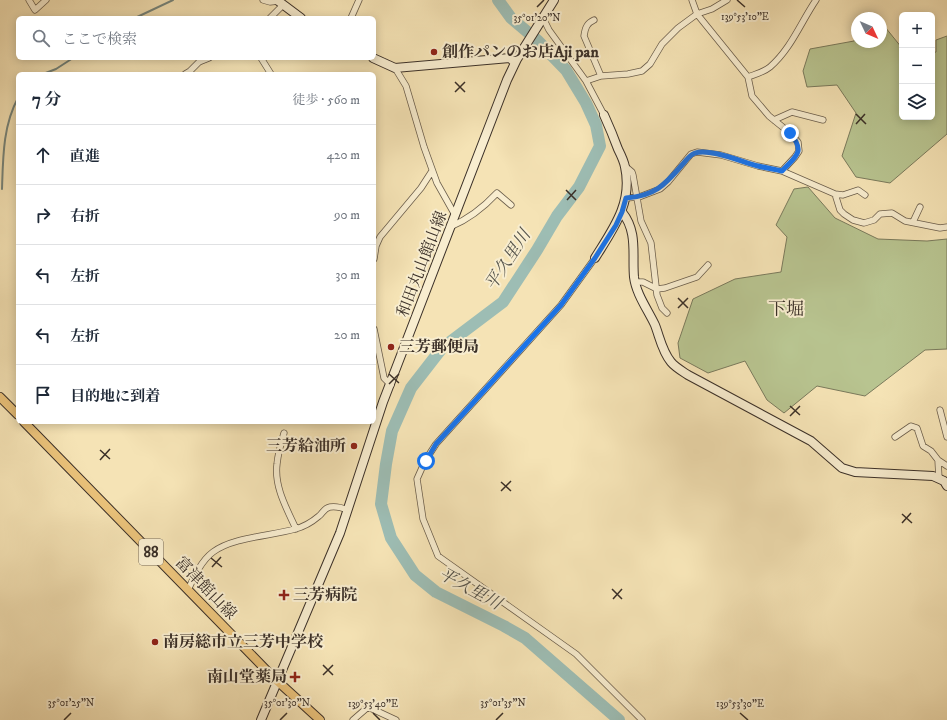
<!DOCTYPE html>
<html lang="ja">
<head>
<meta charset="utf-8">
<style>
  :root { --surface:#fff; --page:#f2f2f3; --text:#1f2937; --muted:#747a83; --line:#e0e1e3 }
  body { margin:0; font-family:"IM FELL DW Pica","Noto Serif JP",serif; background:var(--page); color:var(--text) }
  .controls { position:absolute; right:12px; top:12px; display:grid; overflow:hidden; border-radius:6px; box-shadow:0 2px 10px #0003 }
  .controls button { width:36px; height:36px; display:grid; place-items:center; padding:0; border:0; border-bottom:1px solid var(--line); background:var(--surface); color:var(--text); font:20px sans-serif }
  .compass { position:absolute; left:851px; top:12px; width:36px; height:36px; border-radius:50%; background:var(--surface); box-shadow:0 2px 10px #0003; rotate:134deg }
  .stop { position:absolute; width:12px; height:12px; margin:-9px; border:3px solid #1a73e8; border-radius:50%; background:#fff }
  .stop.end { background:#1a73e8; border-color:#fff; box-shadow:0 1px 4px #0008 }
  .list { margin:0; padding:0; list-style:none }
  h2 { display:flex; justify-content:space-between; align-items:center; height:52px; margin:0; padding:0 16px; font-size:17px }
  h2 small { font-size:13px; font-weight:400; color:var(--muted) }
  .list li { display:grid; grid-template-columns:26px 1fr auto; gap:12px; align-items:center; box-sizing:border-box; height:60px; padding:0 16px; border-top:1px solid var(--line) }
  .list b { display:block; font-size:15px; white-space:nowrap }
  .list em { font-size:13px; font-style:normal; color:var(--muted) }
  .icon { flex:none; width:22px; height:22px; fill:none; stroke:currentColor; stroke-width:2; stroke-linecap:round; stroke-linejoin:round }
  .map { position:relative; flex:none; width:947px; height:720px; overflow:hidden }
  .search { position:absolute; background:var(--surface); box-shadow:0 2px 10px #0003; left:16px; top:16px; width:360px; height:44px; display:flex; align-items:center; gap:10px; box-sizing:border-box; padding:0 14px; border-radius:6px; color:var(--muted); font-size:15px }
  .panel { position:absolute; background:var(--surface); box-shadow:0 2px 10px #0003; left:16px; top:72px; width:360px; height:352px; border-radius:6px }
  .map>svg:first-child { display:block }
  .green { fill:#b8c490; stroke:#7a7a5c }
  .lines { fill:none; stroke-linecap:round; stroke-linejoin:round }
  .stream { stroke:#76857c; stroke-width:2 }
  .river { stroke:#9dbdb4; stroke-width:12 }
  .street-casing { stroke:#6a5d4b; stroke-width:7 }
  .secondary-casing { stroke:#3b3028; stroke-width:10 }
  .primary-casing { stroke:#3b3028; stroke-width:10 }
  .street { stroke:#f8edcf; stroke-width:5.5 }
  .secondary { stroke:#f8edcf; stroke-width:8 }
  .primary { stroke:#eac27a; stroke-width:8 }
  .route { stroke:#1a73e8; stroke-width:5 }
  .ticks { fill:none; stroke:#3b3028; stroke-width:1.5 }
  .poi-dot { fill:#8f2418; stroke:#f8edcf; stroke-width:1.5 }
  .labels { text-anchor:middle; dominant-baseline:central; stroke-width:4; stroke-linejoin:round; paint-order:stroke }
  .shield { fill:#f8edcf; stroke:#74695a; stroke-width:1 }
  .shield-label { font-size:15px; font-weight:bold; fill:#3b3028 }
  .poi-label { font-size:16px; font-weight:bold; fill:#3b3028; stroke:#f8edcf; text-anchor:start }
  .street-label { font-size:16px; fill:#3b3028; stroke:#f8edcf }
  .water-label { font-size:17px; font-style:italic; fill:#54534b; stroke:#f8edcf }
  .quarter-label { font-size:18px; fill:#3b3028; stroke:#f8edcf }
  .ticks-label { font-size:10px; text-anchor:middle; fill:#3b3028; stroke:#f8edcf; stroke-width:4; stroke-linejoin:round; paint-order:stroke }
</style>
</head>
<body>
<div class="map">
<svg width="947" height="720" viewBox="0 0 947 720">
  <rect width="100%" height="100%" fill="#f5e3b5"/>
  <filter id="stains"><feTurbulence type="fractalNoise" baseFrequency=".005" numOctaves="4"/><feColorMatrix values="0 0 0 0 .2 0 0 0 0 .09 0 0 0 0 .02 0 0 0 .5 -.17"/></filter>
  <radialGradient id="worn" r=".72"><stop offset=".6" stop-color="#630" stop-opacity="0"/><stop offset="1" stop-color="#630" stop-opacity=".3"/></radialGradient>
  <path class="green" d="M881,22L902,48V117H932V53L936,52V40L947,36V134L890,183L856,177L842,156L856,113L837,85L807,87L803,71L810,49L854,41L857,34V42H881Z
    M808,187L835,218L878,239L927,241L947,239V349L925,350L865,396L817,386L784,413L767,400L745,361L708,373L680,358L678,343L693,299L735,279L781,272L787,237L776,225L794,189Z"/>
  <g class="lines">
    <path class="stream" d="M135,18L173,0
      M43,74L56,69L73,58
      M2,189C3,158 3,125 18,98"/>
    <path class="river" d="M498,0L511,18L537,40L566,70L586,103L596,125L600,146L579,187L557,216L537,250L503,302L442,348L411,388L392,431L386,464L381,504L391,538L415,575L436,592L504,626L525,638L619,720"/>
    <g class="street-casing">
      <path id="street" d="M29,0L35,10L46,0
        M263,0L270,2L279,1
        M692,0L697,14L748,77L752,96L769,116L790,133L798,142L799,151L795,157L782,171
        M270,18L283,5
        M351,18L359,0
        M543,18L549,30L586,81L604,115
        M594,20C587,23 585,28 584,36L601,76
        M261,58L271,74
        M395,68L406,86L424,147L437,183L455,215
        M185,74L190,71L199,62L209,58
        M748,77C756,74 764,72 770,67C791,49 801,22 816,0
        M586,81L601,76L628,74L642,71L650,64L662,44L678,28L697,14L712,9L727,0
        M774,120L792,112L823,120
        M625,166L632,172L633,175L641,221L651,243L657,295L662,308L667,313
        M835,194L843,195L858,190L865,195
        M626,198L639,197L660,189L668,182L691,154L697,152L721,155L758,166L782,171L835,194L840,210L844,214L853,220L864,223L874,220L880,214L892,213L905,221L940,228L947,227
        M913,222L920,207
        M450,227C469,219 483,208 497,193L511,205
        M595,258L561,305L436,444L425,461L417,479L423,519L438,556L576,654L642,720
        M374,259L376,246L380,237L421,188L432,171
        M635,282H643L657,289L665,288L697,277L708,265
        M374,329L384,378L391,385
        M940,410L947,437
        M284,433C281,443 278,453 277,464C274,487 287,509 296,529
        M895,437L911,426L917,428L923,446L931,451L938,460L939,479
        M938,460L947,466
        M188,590C194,577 201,561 213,552C233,537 271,536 295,529C303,527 312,522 319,516C323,513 324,508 330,507C336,506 343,508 348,510
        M353,720L368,707L396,720"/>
    </g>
    <g class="secondary-casing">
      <path id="secondary" d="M277,0L301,18
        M373,58L395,68L510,58L515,63
        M622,212C638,232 632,254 634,277C636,294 648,310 655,325C660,338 662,351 671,362C675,367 682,371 688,375L811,441L842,468L855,472L933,476L944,481L947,486
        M595,258C613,229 633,203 625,167C624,161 621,155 618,149C614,138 609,126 604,115
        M261,720L340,533L383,402L507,80L517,59L554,0"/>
    </g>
    <g class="primary-casing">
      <path id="primary" d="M0,397L18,415
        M24,422L274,678L320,720"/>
    </g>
    <use href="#street" class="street"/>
    <use href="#secondary" class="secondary"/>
    <use href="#primary" class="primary"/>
  </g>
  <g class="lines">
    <path class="route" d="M426,461L436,444L561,305L595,258L616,225L622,212L626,198C654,196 664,186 682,165C686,161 689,155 695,153C710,148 742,162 758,166C766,168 774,169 782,171C796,156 806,152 790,133"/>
  </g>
  <path class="ticks" d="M737,0L745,7M537,7L544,0M455,82L465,92M455,92L465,82M856,114L866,124M856,124L865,114M566,190L576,200M567,200L576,190M678,298L688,308M678,308L688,298M389,374L399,383M389,384L399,374M790,406L800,415M790,416L800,406M100,450L110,459M100,460L110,449M501,482L511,491M501,491L511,481M902,514L912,523M902,523L911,513M211,558L222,567M212,567L221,557M612,589L622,599M613,599L622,589M323,665L333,675M323,675L333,665M373,713L380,720M740,713L748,720M64,720L71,713M280,720L287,713M496,720L503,713"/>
  <g class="poi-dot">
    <circle cx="434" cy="52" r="4"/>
    <circle cx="391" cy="347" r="4"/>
    <circle cx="354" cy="446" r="4"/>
    <path d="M282 589h4v4h4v4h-4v4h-4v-4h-4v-4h4z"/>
    <circle cx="155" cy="642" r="4"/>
    <path d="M293 671h4v4h4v4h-4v4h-4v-4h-4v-4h4z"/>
  </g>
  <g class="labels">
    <rect class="shield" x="139" y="539" width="24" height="26" rx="3"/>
    <g class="shield-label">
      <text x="151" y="552">88</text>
    </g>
    <g class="poi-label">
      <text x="442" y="52">創作パンのお店Aji pan</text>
      <text x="399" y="347">三芳郵便局</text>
      <text x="346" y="446" text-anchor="end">三芳給油所</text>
      <text x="293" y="595">三芳病院</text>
      <text x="163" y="642">南房総市立三芳中学校</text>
      <text x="287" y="677" text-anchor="end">南山堂薬局</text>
    </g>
    <g class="street-label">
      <text transform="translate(422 264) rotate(-69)">和田丸山館山線</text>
      <text transform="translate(206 588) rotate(46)">富津館山線</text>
    </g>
    <g class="water-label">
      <text transform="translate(508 260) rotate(-57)">平久里川</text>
      <text transform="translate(470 589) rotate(29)">平久里川</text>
    </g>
    <g class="quarter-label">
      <text x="786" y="310">下堀</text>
    </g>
  </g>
  <g class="ticks-label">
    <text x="745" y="20">139°53'10"E</text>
    <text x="537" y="21">35°01'20"N</text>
    <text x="71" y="706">35°01'25"N</text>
    <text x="287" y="706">35°01'30"N</text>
    <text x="503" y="706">35°01'35"N</text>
    <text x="373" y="707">139°53'40"E</text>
    <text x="740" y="707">139°53'30"E</text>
  </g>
  <rect width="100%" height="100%" filter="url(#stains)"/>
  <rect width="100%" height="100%" fill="url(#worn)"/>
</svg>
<div class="controls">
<button>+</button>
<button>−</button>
<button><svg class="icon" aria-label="layers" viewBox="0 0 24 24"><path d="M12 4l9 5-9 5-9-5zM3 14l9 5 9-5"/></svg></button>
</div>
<svg class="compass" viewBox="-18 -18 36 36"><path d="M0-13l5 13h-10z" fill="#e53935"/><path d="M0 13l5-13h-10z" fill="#747a83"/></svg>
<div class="stop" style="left:426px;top:461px"></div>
<div class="stop end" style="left:790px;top:133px"></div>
<div class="search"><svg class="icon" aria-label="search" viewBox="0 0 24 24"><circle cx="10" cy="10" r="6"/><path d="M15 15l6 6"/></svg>ここで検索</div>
<section class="panel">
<h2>7 分<small>徒歩 · 560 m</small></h2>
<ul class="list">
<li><svg class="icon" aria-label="ahead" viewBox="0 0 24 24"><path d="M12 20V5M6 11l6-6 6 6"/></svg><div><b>直進</b></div><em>420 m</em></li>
<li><svg class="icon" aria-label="right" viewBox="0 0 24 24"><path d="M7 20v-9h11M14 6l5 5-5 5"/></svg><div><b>右折</b></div><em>90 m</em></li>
<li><svg class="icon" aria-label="left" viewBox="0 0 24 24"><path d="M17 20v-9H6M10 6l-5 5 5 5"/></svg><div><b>左折</b></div><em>30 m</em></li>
<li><svg class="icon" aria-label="left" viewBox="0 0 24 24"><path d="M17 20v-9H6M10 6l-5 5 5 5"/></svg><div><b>左折</b></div><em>20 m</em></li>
<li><svg class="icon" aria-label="arrive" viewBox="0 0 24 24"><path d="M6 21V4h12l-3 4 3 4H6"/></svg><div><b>目的地に到着</b></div></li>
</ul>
</section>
</div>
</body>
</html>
